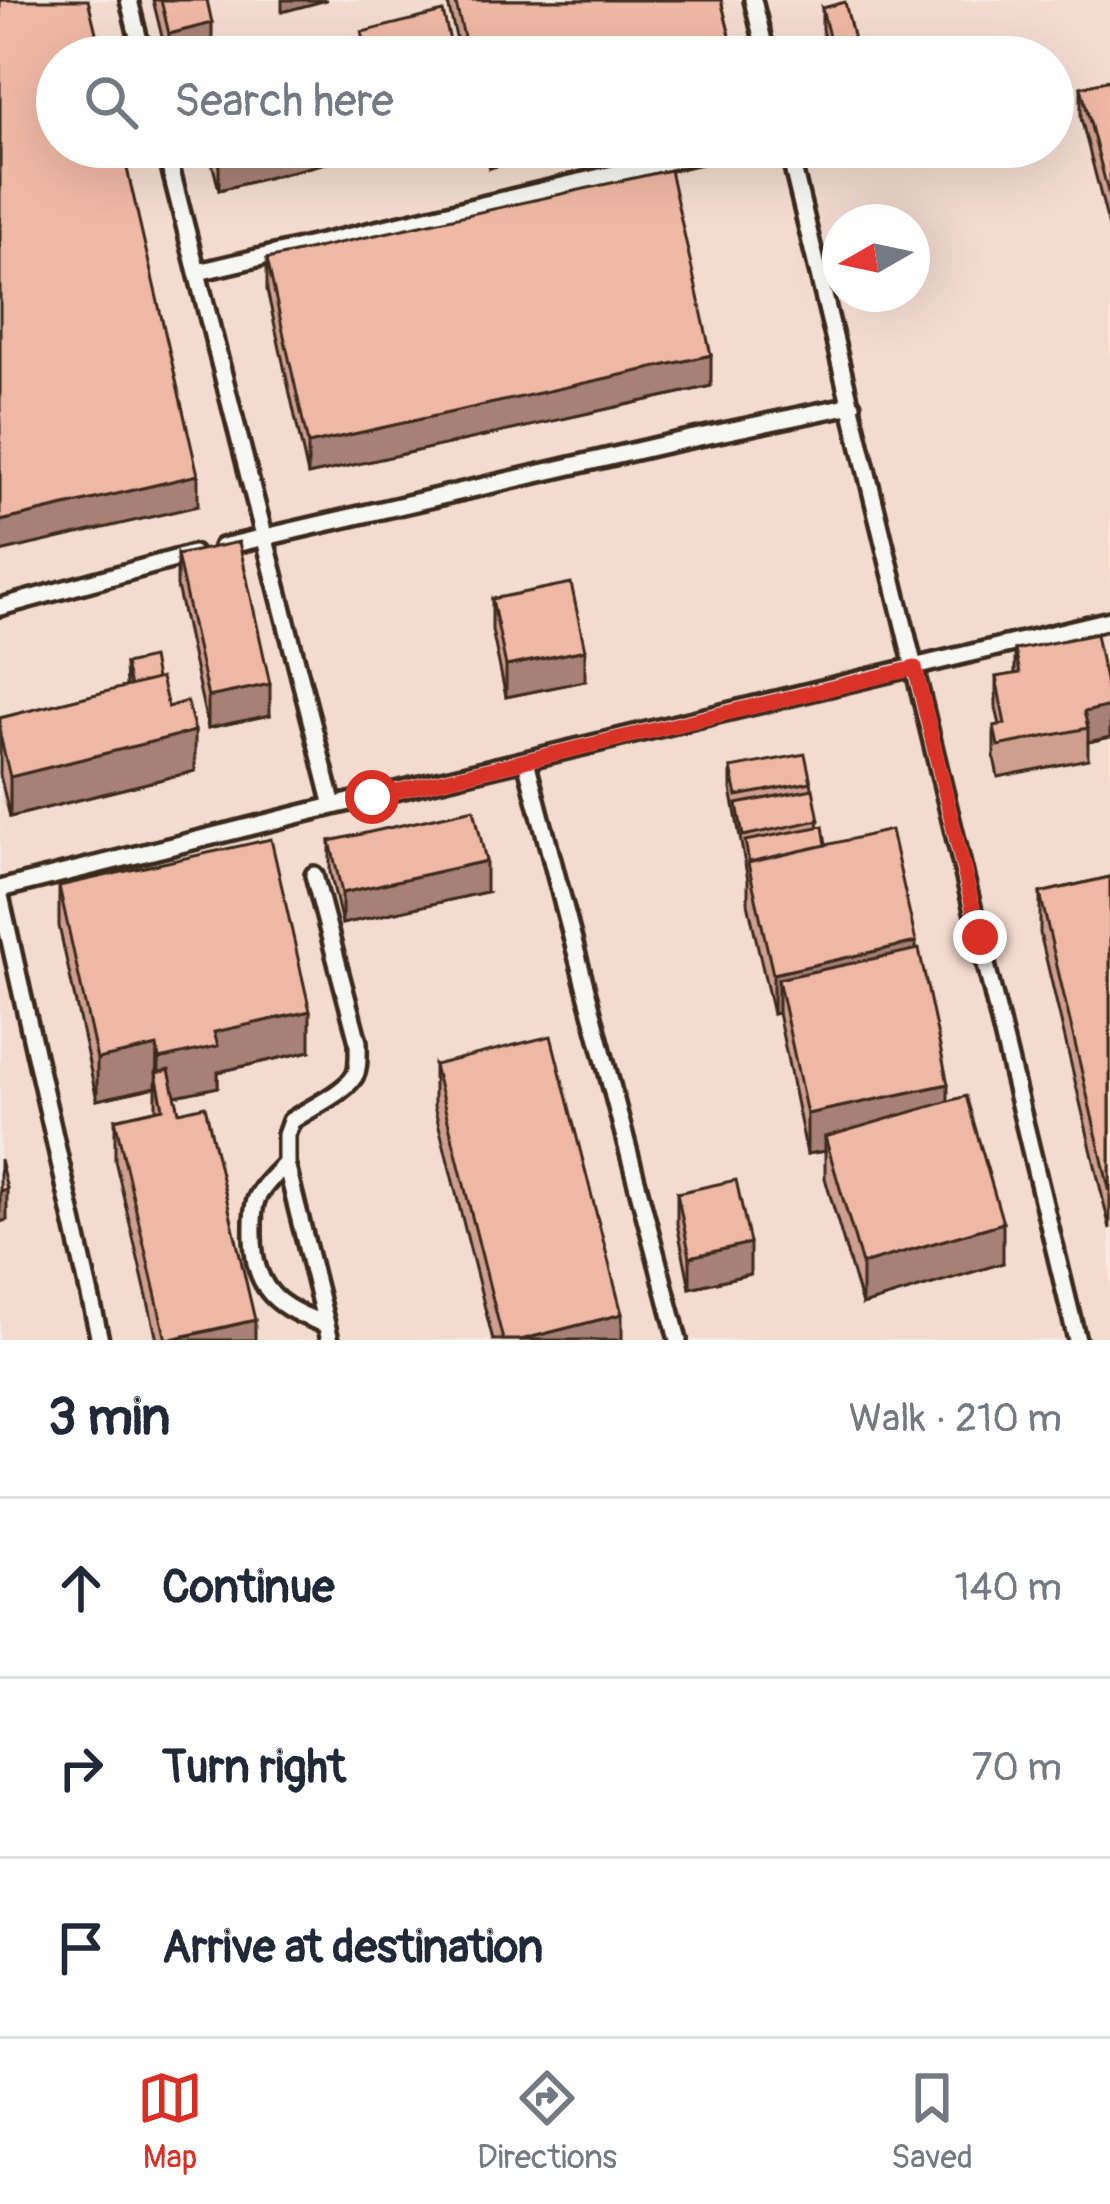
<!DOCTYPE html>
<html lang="en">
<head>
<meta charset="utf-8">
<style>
  :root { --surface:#fff; --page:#f6f6f7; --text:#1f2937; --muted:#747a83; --line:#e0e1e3; --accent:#d93025 }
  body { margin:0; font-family:Pangolin,sans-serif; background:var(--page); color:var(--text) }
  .compass { position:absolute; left:822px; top:204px; width:108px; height:108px; border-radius:50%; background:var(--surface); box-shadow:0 12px 48px #0002; rotate:261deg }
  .stop { position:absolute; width:36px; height:36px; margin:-27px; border:9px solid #d93025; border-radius:50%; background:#fff }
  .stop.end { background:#d93025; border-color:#fff; box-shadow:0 3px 12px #0008 }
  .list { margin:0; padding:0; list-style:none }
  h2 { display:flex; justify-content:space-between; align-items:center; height:156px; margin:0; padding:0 48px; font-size:51px }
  h2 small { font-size:39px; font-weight:400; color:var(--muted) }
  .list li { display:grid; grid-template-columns:78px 1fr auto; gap:36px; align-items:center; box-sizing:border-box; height:180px; padding:0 48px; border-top:3px solid var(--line) }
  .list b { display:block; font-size:45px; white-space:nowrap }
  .list em { font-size:39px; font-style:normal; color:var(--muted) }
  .icon { flex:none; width:66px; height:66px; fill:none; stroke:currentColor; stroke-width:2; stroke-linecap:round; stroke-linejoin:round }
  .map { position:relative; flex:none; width:1110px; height:1340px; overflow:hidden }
  .search { position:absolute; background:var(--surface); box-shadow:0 12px 48px #0002; left:36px; right:36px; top:36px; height:132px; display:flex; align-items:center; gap:30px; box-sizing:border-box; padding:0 42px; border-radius:66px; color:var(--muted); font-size:45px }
  .sheet { height:696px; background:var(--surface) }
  nav { display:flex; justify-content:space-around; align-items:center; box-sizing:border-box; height:168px; border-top:3px solid var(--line); background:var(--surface); font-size:33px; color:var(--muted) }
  nav a { display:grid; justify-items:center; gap:6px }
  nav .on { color:var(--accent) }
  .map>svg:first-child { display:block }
  .built { fill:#f3dbd0; fill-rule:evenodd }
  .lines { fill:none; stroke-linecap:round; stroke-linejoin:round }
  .lane-casing { stroke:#3b2a1e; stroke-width:24 }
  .lane { stroke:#f6f6f2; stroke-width:15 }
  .wall { fill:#ce9e8e; stroke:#3b2a1e; stroke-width:3 }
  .shaded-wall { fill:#a78174; stroke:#3b2a1e; stroke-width:3 }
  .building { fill:#efb8a5; stroke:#3b2a1e; stroke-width:3 }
  .route { stroke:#d93025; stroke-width:15 }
</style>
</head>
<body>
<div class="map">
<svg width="1110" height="1340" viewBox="0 0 1110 1340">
  <rect width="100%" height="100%" fill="#f5eae3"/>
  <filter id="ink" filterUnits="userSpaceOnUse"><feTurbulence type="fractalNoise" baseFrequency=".00833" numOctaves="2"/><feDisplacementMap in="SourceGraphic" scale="24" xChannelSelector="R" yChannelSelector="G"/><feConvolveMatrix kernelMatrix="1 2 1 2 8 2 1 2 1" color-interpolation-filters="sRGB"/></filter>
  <g filter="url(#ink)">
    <path class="built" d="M0,0H1110V1340H0ZM57,57H1053V147H57ZM840,222H912V294H840Z"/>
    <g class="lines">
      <g class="lane-casing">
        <path id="lane" d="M129,0L143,57
          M753,0L767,57
          M165,147L333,806
          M788,147L1077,1340
          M198,272L728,147
          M222,547L666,444L852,405
          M0,607L193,554
          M526,761L678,1340
          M314,875L358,1042C358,1052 359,1064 356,1073C349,1091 308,1109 291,1121L286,1135V1163L330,1340
          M0,889L333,806L1110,620
          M0,896L100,1340
          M286,1163C276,1174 262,1186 256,1200C252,1212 253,1226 253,1238C254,1291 280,1309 326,1324"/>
      </g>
      <use href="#lane" class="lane"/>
    </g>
    <path class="wall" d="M153,0H207L212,54L200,57H167Z
      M447,0H721L735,57H461Z
      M822,8L858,57H829L822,29Z
      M362,32L454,57H362Z
      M1110,80V231L1081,118V87Z
      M208,147H373V151L219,190Z
      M484,147H572L489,168Z
      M267,259L711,386L308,475L267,290Z
      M177,555L270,715L208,728L177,586Z
      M492,599L585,681L506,697L492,630Z
      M1015,650L1110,703V737L1088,742V759L998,777L994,757V726L1000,725L996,708V677L1015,674Z
      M125,664L156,679L195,771L10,817L0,775V718L126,687Z
      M731,768L811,782L819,827L826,845L916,950L948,1101L1003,1263L862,1305L825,1178V1151L807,1154L778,1013L773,1014L748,903V880L731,789Z
      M330,841L486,892L342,924L330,872Z
      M1110,877V1229L1040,933V893Z
      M59,886L310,1051L218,1072V1087L175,1096L179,1112L255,1340H157L115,1160V1119L156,1110V1087L97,1100L59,926Z
      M434,1065L622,1340H493L434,1106Z
      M677,1193L750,1274L690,1288L677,1224Z"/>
    <path class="shaded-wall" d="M282,0H327L282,12Z
      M212,23V54L200,57H169V34Z
      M265,147H373V151L219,190V159Z
      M386,147H437L386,160Z
      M489,147H572L489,168Z
      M711,355V386L308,475V444Z
      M198,475V506L0,552V521Z
      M585,650V681L506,697V666Z
      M270,684V715L208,728V697Z
      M1110,706V737L1088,742V728L1084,712Z
      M195,731V771L10,817V777Z
      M486,861V892L342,924V893Z
      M916,942V982L778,979V1013L773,1014V974Z
      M310,1011V1051L218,1072V1087L161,1099L159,1089V1059L214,1032Z
      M157,1046L156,1087L97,1100V1059Z
      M948,1084V1124L825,1137V1151L807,1154V1114Z
      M7,1189V1220L0,1222V1191Z
      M1003,1223V1263L862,1305V1264Z
      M750,1243V1274L690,1288V1257Z
      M622,1314V1340H520Z
      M255,1320V1340H170Z"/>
    <path class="building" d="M0,0H88L102,57H57V147H122L198,475L0,521Z
      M161,0H207L212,23L169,34Z
      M455,0H721L735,57H469Z
      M845,2L858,57H834L822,8Z
      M443,12L454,57H368L362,32Z
      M355,46L357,57H310Z
      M1110,80V200L1081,87Z
      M216,147H265L219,159Z
      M670,170L711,355L308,444L267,259Z
      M239,542L270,684L208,697L177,555Z
      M571,583L585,650L506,666L492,599Z
      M1096,634L1110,706L1084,712L1088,728L998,746L994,726L1005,724L996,677L1020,673L1015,650Z
      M152,658L156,679L130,686L125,664Z
      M161,678L168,707L187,701L195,731L10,777L0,735V718Z
      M805,754L811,782L737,796L731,768Z
      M813,789L819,820L743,836L737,804Z
      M474,809L486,861L342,893L330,841Z
      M823,826L826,845L749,862L745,841Z
      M891,830L916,942L773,974L748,863Z
      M271,839L310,1011L214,1032L218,1046L159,1059L157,1046L97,1059L59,886Z
      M1110,877V1189H1109L1040,893Z
      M919,949L948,1084L807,1114L778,979Z
      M551,1036L622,1314L520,1340H503L434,1065Z
      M169,1070L179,1112L205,1106L255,1320L166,1340L115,1119L163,1108L156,1073Z
      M966,1096L1003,1223L862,1264L825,1137Z
      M0,1159L7,1189L0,1191Z
      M736,1180L750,1243L690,1257L677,1193Z"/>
  </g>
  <g class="lines" filter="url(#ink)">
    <path class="route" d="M372,797L915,668L980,937"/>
  </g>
</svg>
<svg class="compass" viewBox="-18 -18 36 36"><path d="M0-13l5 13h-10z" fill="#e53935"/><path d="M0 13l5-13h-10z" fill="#747a83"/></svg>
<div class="stop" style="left:372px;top:797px"></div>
<div class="stop end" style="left:980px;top:937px"></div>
<div class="search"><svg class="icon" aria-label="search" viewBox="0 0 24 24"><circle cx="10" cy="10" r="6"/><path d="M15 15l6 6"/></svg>Search here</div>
</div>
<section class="sheet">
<h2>3 min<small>Walk · 210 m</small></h2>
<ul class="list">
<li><svg class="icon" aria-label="ahead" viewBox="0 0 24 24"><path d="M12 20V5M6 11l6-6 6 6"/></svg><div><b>Continue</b></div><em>140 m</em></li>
<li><svg class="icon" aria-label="right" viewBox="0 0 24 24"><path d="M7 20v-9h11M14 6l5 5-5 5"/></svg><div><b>Turn right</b></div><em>70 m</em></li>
<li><svg class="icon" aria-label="arrive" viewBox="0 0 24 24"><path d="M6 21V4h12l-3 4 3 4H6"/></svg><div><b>Arrive at destination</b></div></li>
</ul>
</section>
<nav>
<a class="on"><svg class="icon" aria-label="map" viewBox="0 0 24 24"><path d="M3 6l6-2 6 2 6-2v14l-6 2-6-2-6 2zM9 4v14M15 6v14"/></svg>Map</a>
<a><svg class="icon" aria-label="directions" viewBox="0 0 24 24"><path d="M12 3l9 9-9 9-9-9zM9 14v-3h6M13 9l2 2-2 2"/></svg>Directions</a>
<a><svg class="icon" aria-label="saved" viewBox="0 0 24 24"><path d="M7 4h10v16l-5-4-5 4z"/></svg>Saved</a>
</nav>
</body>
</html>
